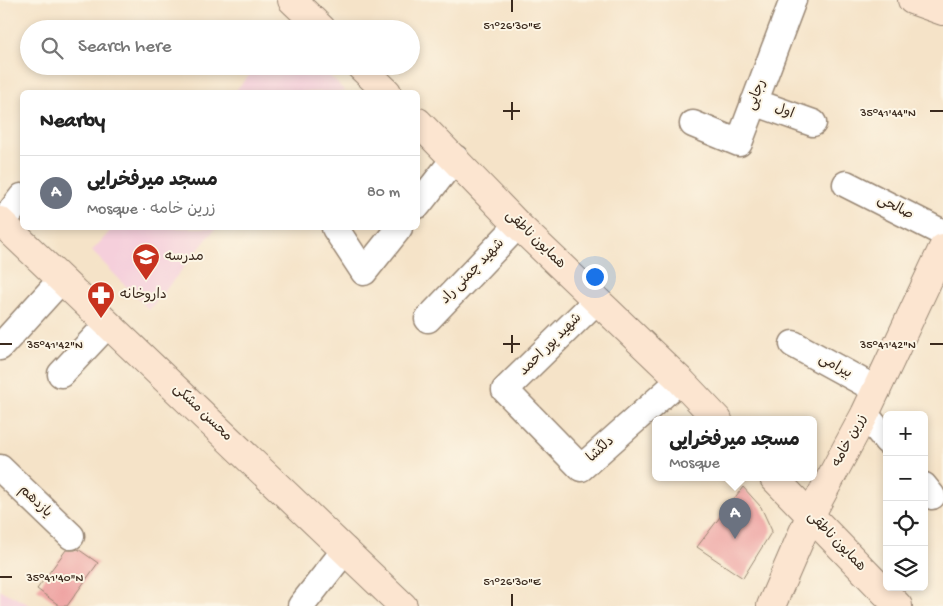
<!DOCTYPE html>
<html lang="en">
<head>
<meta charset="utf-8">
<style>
  :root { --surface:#fff; --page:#f2f2f2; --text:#222; --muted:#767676; --line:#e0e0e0; --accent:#d93025 }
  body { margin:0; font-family:"Gochi Hand","Playpen Sans Arabic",sans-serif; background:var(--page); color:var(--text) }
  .controls { position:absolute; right:15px; bottom:15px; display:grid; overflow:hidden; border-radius:8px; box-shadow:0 2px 8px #0003 }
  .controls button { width:45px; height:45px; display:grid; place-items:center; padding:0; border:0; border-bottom:1px solid var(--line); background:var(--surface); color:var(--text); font:25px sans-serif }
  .you { position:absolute; left:594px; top:276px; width:18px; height:18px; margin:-12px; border:4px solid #fff; border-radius:50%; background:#1a73e8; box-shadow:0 0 0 8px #1a73e833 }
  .badge { display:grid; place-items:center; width:32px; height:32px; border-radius:50%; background:var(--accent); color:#fff; font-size:16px; font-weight:700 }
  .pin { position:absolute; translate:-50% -41px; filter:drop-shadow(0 1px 2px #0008) }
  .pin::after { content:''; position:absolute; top:26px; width:18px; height:15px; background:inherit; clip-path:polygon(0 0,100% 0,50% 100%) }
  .popup { position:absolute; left:652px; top:416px; width:165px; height:65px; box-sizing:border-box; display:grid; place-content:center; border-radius:8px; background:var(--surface); filter:drop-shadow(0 1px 4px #0005); font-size:16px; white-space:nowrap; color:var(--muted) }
  .popup b { font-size:19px; color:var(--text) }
  .popup::after { content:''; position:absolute; left:50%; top:100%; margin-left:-10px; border:10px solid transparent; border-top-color:var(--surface) }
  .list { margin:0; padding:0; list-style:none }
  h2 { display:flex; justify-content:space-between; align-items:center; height:65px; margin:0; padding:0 20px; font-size:21px }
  h2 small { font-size:16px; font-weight:400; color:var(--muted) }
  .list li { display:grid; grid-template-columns:32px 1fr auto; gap:15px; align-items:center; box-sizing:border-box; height:75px; padding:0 20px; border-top:1px solid var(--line) }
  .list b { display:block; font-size:19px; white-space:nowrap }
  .list p { margin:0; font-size:16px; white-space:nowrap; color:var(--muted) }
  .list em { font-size:16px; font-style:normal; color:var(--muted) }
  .icon { flex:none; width:28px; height:28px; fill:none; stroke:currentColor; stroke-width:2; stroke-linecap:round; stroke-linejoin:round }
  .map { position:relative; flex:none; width:943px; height:606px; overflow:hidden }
  .search { position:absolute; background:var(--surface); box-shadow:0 2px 8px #0003; left:20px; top:20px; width:400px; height:55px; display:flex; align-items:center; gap:12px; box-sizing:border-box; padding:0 18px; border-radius:28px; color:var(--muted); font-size:19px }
  .panel { position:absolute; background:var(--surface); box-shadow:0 2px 8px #0003; left:20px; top:90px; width:400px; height:140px; border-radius:8px }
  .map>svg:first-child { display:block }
  .built { fill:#f5cfdb }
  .building { fill:#eea2a1 }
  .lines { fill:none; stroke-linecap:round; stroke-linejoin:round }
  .street-casing { stroke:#988673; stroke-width:29 }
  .secondary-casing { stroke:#988673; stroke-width:30 }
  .street { stroke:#fff; stroke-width:26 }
  .secondary { stroke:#fce5d0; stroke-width:28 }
  .ticks { fill:none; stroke:#3b2a1e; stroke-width:2 }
  .labels { text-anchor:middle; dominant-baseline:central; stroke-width:4; stroke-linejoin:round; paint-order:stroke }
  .street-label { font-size:14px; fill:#3b2a1e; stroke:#fcf5e5 }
  .poi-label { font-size:14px; fill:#3b2a1e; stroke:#fcf5e5; text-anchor:start }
  .ticks-label { font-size:12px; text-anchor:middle; fill:#3b2a1e; stroke:#fcf5e5; stroke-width:4; stroke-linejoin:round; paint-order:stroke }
</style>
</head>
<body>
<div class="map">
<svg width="943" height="606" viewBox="0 0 943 606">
  <rect width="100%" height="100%" fill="#fcf5e5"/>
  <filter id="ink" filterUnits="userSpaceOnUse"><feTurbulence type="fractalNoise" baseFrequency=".02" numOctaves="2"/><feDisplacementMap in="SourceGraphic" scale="10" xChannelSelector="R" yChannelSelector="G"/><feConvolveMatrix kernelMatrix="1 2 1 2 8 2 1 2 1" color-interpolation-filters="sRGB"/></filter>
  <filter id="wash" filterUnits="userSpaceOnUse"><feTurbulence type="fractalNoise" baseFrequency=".0096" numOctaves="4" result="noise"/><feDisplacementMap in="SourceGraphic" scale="20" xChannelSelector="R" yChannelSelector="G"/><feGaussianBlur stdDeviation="1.12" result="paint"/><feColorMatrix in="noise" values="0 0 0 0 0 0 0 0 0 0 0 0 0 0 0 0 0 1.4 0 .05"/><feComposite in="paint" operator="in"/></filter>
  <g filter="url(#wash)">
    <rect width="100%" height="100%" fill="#f5e3c8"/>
    <path class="built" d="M258,66H320L346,92H234Z
      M113,228H216L149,310L92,251Z
      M0,590L32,606H0Z"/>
    <g id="blocks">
      <path class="building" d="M743,487L761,507L772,531L743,578L697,547Z
        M78,549L98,563L67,606H60L37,589L66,550H75Z"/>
    </g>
  </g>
  <g filter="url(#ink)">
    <use href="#blocks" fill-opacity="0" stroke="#988673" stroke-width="1"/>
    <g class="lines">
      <g class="street-casing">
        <path id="street" d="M754,102L813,123
          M693,124L739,143L793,0
          M846,184L943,233
          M418,205L455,158
          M2,223L22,197
          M335,228L364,272L399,228
          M597,300L505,390L581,468L680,380
          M428,319L518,225
          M793,344L877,390
          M0,347L61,280
          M61,374L108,324
          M865,414L887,441
          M0,468L71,536
          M924,486L932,496
          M301,606L345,550"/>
      </g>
      <g class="secondary-casing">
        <path id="secondary" d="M292,0L322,29
          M912,0L943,11
          M360,66L387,92
          M418,122L518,225L680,380L718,420
          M0,221L403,606
          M774,478L898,606
          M771,606L810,516L865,414L943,248"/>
      </g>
      <use href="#street" class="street"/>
      <use href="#secondary" class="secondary"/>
    </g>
  </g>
  <path class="ticks" d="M512,0V12M512,102V120M503,111H520M930,111H943M512,335V353M0,344H12M503,344H520M930,344H943M0,577H12M512,594V606"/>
  <defs>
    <g id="school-pin" transform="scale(1.4375)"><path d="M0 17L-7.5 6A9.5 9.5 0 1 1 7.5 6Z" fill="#c8321e" stroke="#fcf5e5"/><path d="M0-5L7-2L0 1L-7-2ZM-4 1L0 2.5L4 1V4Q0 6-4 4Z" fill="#fff"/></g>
    <g id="pharmacy-pin" transform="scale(1.4375)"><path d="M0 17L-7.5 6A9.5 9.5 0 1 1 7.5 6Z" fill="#c8321e" stroke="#fcf5e5"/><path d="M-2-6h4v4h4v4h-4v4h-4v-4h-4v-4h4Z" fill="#fff"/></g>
  </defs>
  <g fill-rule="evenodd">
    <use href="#school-pin" x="146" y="257"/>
    <use href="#pharmacy-pin" x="101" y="295"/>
  </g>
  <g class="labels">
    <g class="street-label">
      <text transform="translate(757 95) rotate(-69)">رجایی</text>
      <text transform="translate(784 112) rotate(20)">اول</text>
      <text transform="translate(895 208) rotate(27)">صالحی</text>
      <text transform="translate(535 240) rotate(44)">همایون ناطقی</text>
      <text transform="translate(473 272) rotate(-46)">شهید چمنی راد</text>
      <text transform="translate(551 345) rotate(-45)">شهید پور احمد</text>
      <text transform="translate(835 367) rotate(29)">بیرامی</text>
      <text transform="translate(202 413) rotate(44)">محسن مشکی</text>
      <text transform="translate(850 441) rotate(-62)">زرین خامه</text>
      <text transform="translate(601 450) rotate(-42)">دلگشا</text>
      <text transform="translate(35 502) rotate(44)">یازدهم</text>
      <text transform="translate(836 542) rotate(46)">همایون ناطقی</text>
    </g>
    <g class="poi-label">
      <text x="165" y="257">مدرسه</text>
      <text x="120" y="295">داروخانه</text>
    </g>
  </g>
  <g class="ticks-label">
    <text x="512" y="29">51°26'30"E</text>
    <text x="888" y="116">35°41'44"N</text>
    <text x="55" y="348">35°41'42"N</text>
    <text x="888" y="348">35°41'42"N</text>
    <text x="55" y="581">35°41'40"N</text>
    <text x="512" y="585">51°26'30"E</text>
  </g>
</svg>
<div class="controls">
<button>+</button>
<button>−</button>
<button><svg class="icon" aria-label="locate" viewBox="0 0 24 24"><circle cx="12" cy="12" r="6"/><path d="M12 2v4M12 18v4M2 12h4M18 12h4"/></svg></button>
<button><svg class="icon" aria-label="layers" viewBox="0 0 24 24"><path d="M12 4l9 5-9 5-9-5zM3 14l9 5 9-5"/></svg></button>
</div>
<div class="you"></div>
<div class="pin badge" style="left:735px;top:539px;background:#6b7280">A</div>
<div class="popup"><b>مسجد میرفخرایی</b>Mosque</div>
<div class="search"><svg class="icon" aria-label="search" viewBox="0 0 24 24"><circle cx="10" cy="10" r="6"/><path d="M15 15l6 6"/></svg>Search here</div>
<section class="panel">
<h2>Nearby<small></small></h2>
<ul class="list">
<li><span class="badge" style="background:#6b7280">A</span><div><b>مسجد میرفخرایی</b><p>Mosque · زرین خامه</p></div><em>80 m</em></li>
</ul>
</section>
</div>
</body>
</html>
